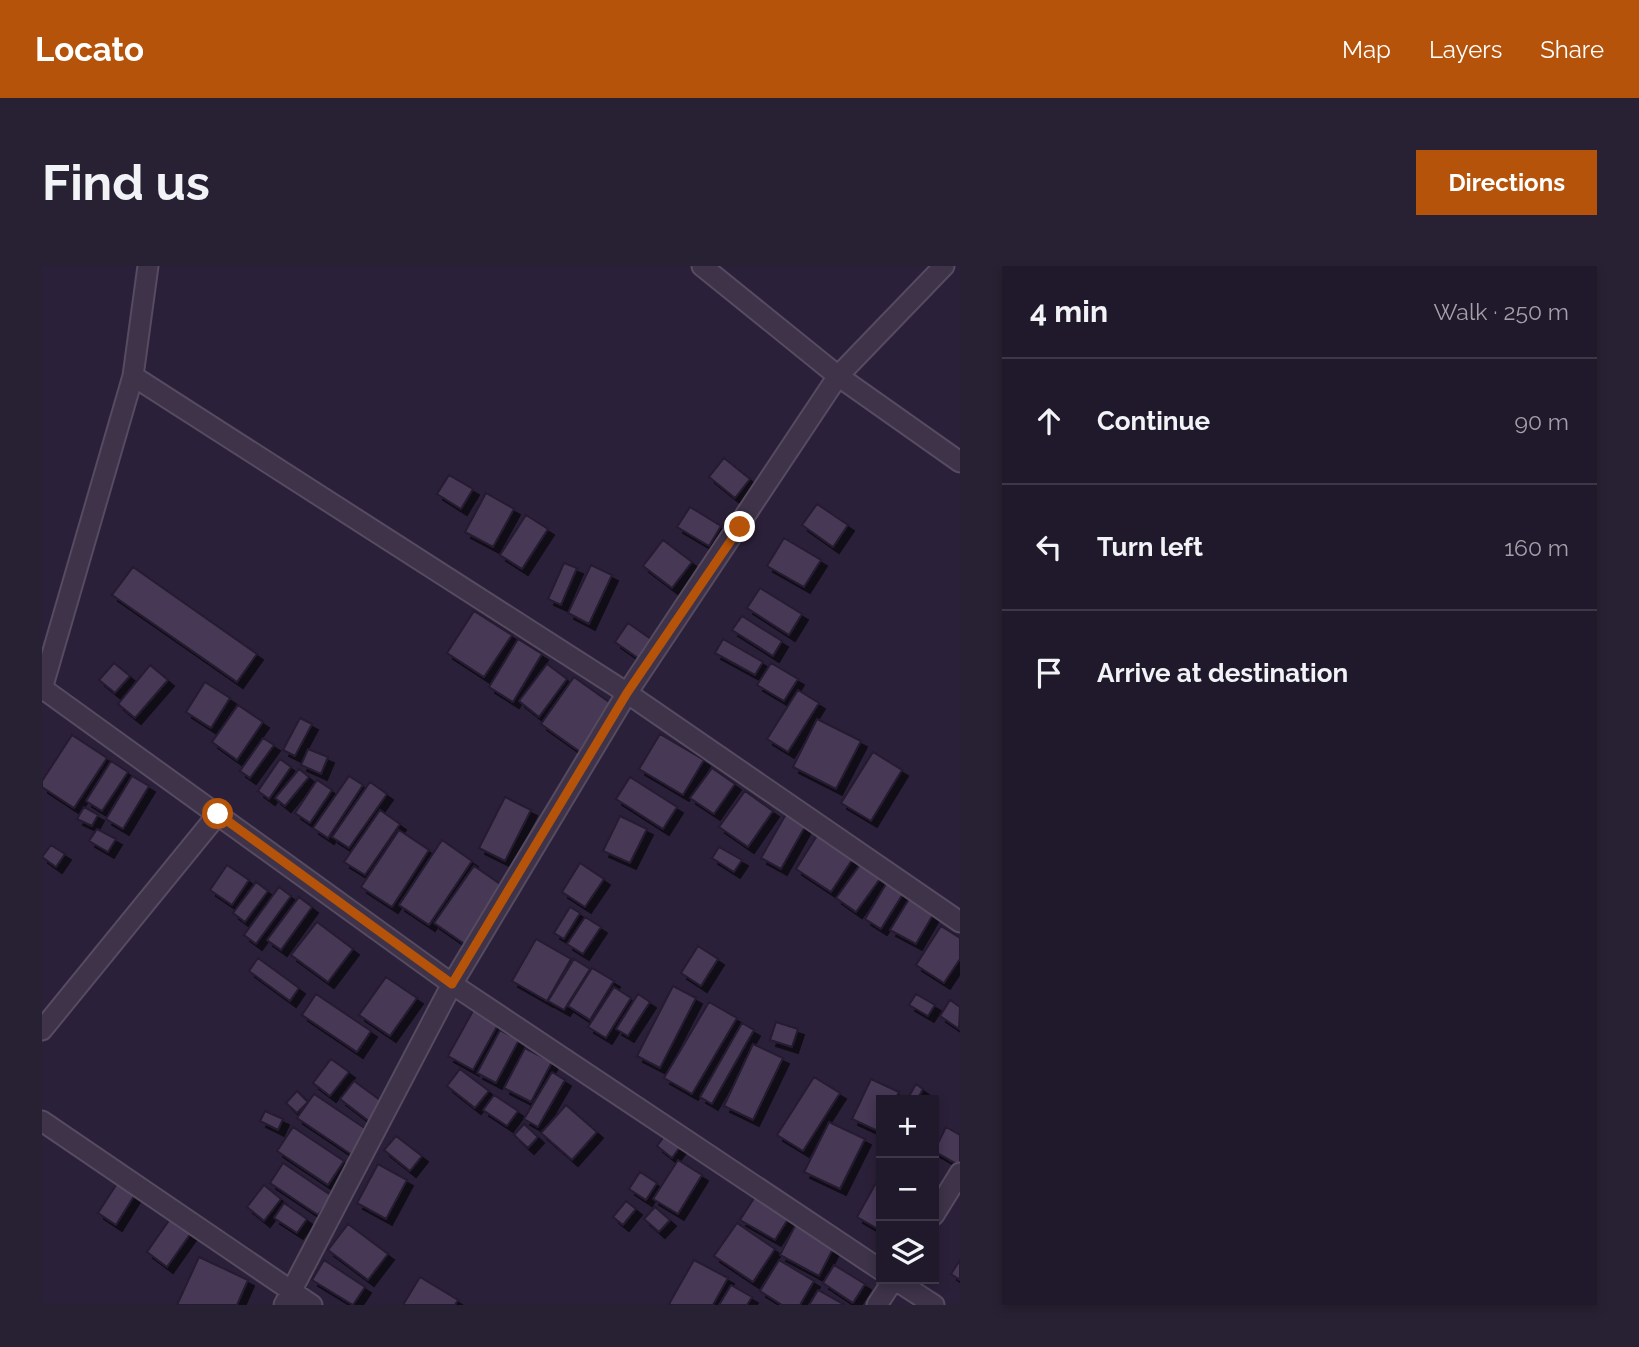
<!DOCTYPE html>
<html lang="en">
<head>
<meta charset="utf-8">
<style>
  :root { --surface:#20182b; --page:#282133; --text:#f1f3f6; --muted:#a2a0a9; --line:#3d3747; --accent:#b45309 }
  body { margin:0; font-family:Raleway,sans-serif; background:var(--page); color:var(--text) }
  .controls { position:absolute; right:21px; bottom:21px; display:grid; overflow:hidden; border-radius:0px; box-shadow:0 4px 10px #0003 }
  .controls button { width:63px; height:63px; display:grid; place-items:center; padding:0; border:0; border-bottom:2px solid var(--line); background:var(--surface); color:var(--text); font:35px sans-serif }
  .stop { position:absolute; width:21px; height:21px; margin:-16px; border:5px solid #b45309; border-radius:50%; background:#fff }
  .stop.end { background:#b45309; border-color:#fff; box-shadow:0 2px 7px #0008 }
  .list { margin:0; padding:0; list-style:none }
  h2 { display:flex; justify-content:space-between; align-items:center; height:91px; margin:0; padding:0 28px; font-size:30px }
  h2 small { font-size:23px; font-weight:400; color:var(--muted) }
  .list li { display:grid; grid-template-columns:46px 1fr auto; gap:21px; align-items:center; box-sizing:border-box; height:126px; padding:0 28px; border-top:2px solid var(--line) }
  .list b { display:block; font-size:26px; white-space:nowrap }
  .list em { font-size:23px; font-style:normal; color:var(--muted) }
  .icon { flex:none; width:38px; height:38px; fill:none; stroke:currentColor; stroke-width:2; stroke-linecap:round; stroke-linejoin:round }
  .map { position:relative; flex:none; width:918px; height:1039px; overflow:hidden; border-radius:0px }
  header { display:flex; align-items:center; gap:42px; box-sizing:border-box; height:98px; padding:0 35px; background:var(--accent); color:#fff }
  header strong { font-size:33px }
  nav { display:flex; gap:38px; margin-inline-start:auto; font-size:24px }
  .intro { display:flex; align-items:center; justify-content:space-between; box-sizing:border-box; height:168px; padding:0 42px }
  h1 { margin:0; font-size:49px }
  .button { padding:18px 32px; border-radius:0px; background:var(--accent); color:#fff; font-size:24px; font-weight:700 }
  main { display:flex; gap:42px; padding:0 42px }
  aside { flex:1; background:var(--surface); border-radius:0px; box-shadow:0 4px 10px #0003 }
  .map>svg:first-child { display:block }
  .building { fill:#473957; stroke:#251b30; stroke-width:2; filter:url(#shadow) }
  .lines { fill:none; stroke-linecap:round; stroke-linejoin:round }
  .minor-casing { stroke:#564b61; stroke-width:23 }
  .minor { stroke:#3e3349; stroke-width:19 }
  .route { stroke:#b45309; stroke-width:9 }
</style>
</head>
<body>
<header>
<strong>Locato</strong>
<nav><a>Map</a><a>Layers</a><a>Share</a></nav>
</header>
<div class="intro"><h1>Find us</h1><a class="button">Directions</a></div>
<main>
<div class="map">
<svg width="918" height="1039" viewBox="0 0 918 1039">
  <defs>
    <filter id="shadow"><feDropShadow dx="6" dy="6" stdDeviation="0" flood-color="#0009"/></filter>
  </defs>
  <rect width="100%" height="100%" fill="#2b2039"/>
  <path class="building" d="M682,192L708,213L693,232L667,211Z
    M407,209L431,223L419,243L395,228Z
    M444,227L472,243L451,281L423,266Z
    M775,238L806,259L791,281L760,259Z
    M648,241L679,260L667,280L635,261Z
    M484,249L506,263L480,303L458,289Z
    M742,272L779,294L762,321L725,300Z
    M621,274L650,296L630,322L601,300Z
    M522,297L535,302L519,339L506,333Z
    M549,299L570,309L547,358L526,347Z
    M91,301L215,388L195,416L70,329Z
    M718,322L760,348L747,369L705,342Z
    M432,345L470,369L442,411L405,387Z
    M700,350L740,375L731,390L690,364Z
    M586,357L616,378L603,397L573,376Z
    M476,373L500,388L471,436L447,421Z
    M681,373L721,396L713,409L673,387Z
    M72,397L88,410L73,427L57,414Z
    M729,397L756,413L742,435L715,419Z
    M505,398L525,413L497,451L477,435Z
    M108,399L126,414L93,452L76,438Z
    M532,411L574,441L541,488L499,458Z
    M163,416L188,432L169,462L144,446Z
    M756,424L777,437L746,486L725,473Z
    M196,439L221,456L195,494L170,476Z
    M258,452L270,458L253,490L241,484Z
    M775,453L819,475L794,523L751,501Z
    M618,468L662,494L641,529L597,503Z
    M30,469L65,492L32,542L0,521V515Z
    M221,472L232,479L208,512L198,505Z
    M266,483L286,491L279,508L259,499Z
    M831,486L860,504L829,555L799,537Z
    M238,493L249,501L227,533L216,525Z
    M69,495L86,506L60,545L44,535Z
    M670,502L693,518L672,548L648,532Z
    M257,503L267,511L243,540L233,532Z
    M90,510L107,520L81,563L64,553Z
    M307,510L321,519L286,572L271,562Z
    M588,511L635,541L621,563L574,533Z
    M275,514L290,524L268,557L253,547Z
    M328,516L345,528L307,582L290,571Z
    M703,525L731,545L706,581L677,561Z
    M463,531L489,544L463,595L437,582Z
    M42,541L56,549L50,560L35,553Z
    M338,544L358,558L323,609L302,596Z
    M744,548L764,559L739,603L719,592Z
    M578,550L605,563L588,597L561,585Z
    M55,563L74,573L66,586L47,575Z
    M357,564L387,584L350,641L319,621Z
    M776,568L812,591L789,626L754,603Z
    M400,574L430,595L387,659L357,639Z
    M9,579L23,588L14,601L0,591Z
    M677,581L700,594L692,606L670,592Z
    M820,596L840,610L814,646L794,632Z
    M538,597L562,613L543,641L520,626Z
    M185,599L207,614L190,639L168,624Z
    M432,600L464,622L424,679L392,657Z
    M847,613L864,623L839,663L823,653Z
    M214,616L226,625L203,656L191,647Z
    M237,621L249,630L214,678L202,669Z
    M870,628L895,642L874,678L848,664Z
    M257,631L270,641L239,684L225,674Z
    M528,641L538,647L522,673L512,667Z
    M543,651L559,661L541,688L525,678Z
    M275,656L311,683L286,716L249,689Z
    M899,660L918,672V693L902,717L874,699Z
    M494,673L529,693L505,735L470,715Z
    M656,680L676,693L659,720L639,707Z
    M216,692L257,722L248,735L207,705Z
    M532,693L548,703L522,744L506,735Z
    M550,702L572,715L548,754L526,740Z
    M344,711L375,732L348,770L317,749Z
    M631,720L654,732L618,802L595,790Z
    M572,721L589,732L564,772L546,761Z
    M274,728L329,765L315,786L260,749Z
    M596,728L608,736L586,770L574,763Z
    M874,728L893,739L886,750L867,739Z
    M908,734L918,741L917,763L898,750Z
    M667,736L695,752L650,828L622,812Z
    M432,743L457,757L431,804L406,790Z
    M734,756L756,763L750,781L728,774Z
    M700,757L712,764L670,838L658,831Z
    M458,764L477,774L454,817L435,807Z
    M711,778L741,792L711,854L682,840Z
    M483,782L510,796L489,836L462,822Z
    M289,793L307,806L288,830L271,817Z
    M418,803L447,825L433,842L405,820Z
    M510,806L523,814L496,861L482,853Z
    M772,811L798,827L761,885L735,869Z
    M829,813L857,826L853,834H839L838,866L810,853Z
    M312,815L342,837L328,856L298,833Z
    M874,818L881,823L875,834H865Z
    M255,825L266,836L255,847L244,837Z
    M272,828L330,867L313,891L255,852Z
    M452,829L476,845L465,860L441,844Z
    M524,839L555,866L530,894L499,867Z
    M223,845L241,853L236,864L218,855Z
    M787,856L823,873L798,923L762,906Z
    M482,858L496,871L486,882L472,869Z
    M251,861L302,895L286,919L235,885Z
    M904,861L918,869V900L892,885Z
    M626,865L641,877L630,892L615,880Z
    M354,870L380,890L368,905L342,884Z
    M636,894L660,909L636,948L611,933Z
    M241,897L290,930L276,949L228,917Z
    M336,898L365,914L344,953L315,937Z
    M598,906L615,917L604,934L587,923Z
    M839,908V957L836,963L815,951Z
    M76,916L94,927L74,959L56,947Z
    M892,917L898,920L892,932Z
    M222,919L239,933L222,955L205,941Z
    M714,929L748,950L733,974L698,954Z
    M584,935L594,943L581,959L571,951Z
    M242,937L265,953L255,967L232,952Z
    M613,941L628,954L617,966L602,953Z
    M128,953L149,967L125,1001L105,986Z
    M755,956L794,977L777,1010L738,989Z
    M695,957L733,983L711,1016L672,990Z
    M306,958L346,988L326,1014L286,984Z
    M157,991L206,1014L195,1039H135Z
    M282,994L323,1021L311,1039L270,1014Z
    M652,994L686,1012L671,1039H629L627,1038Z
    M737,994L772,1015L758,1039H740L718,1025Z
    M918,994V1014L909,1008Z
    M792,999L823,1018L811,1037L781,1017Z
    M378,1011L416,1034L413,1039H361Z
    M689,1019L710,1031L705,1039H677Z
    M776,1024L803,1039H767Z"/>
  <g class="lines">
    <g class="minor-casing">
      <path id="minor" d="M660,0L796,110L918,196
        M91,110L585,427L918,656
        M0,422L410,718L839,1004
        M0,423L91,110L106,0
        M0,764L176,548
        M0,855L270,1039
        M892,949L918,907
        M852,1013L892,1039
        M242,1039L410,718L585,427L796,110L902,0
        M835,1039L852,1013"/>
    </g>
    <use href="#minor" class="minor"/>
  </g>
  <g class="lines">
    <path class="route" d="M176,548L410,718L585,427L698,261"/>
  </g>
</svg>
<div class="controls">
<button>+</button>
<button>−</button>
<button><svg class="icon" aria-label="layers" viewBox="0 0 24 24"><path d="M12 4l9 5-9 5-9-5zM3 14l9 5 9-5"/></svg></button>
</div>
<div class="stop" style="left:176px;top:548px"></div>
<div class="stop end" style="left:698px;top:261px"></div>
</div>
<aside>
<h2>4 min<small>Walk · 250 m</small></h2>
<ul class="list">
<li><svg class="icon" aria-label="ahead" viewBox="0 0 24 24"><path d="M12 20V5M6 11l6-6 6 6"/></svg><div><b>Continue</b></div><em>90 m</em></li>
<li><svg class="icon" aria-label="left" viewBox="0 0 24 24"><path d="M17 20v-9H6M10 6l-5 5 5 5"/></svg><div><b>Turn left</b></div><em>160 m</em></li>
<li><svg class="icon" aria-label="arrive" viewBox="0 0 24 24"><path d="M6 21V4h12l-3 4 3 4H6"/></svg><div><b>Arrive at destination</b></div></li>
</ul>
</aside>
</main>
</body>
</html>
